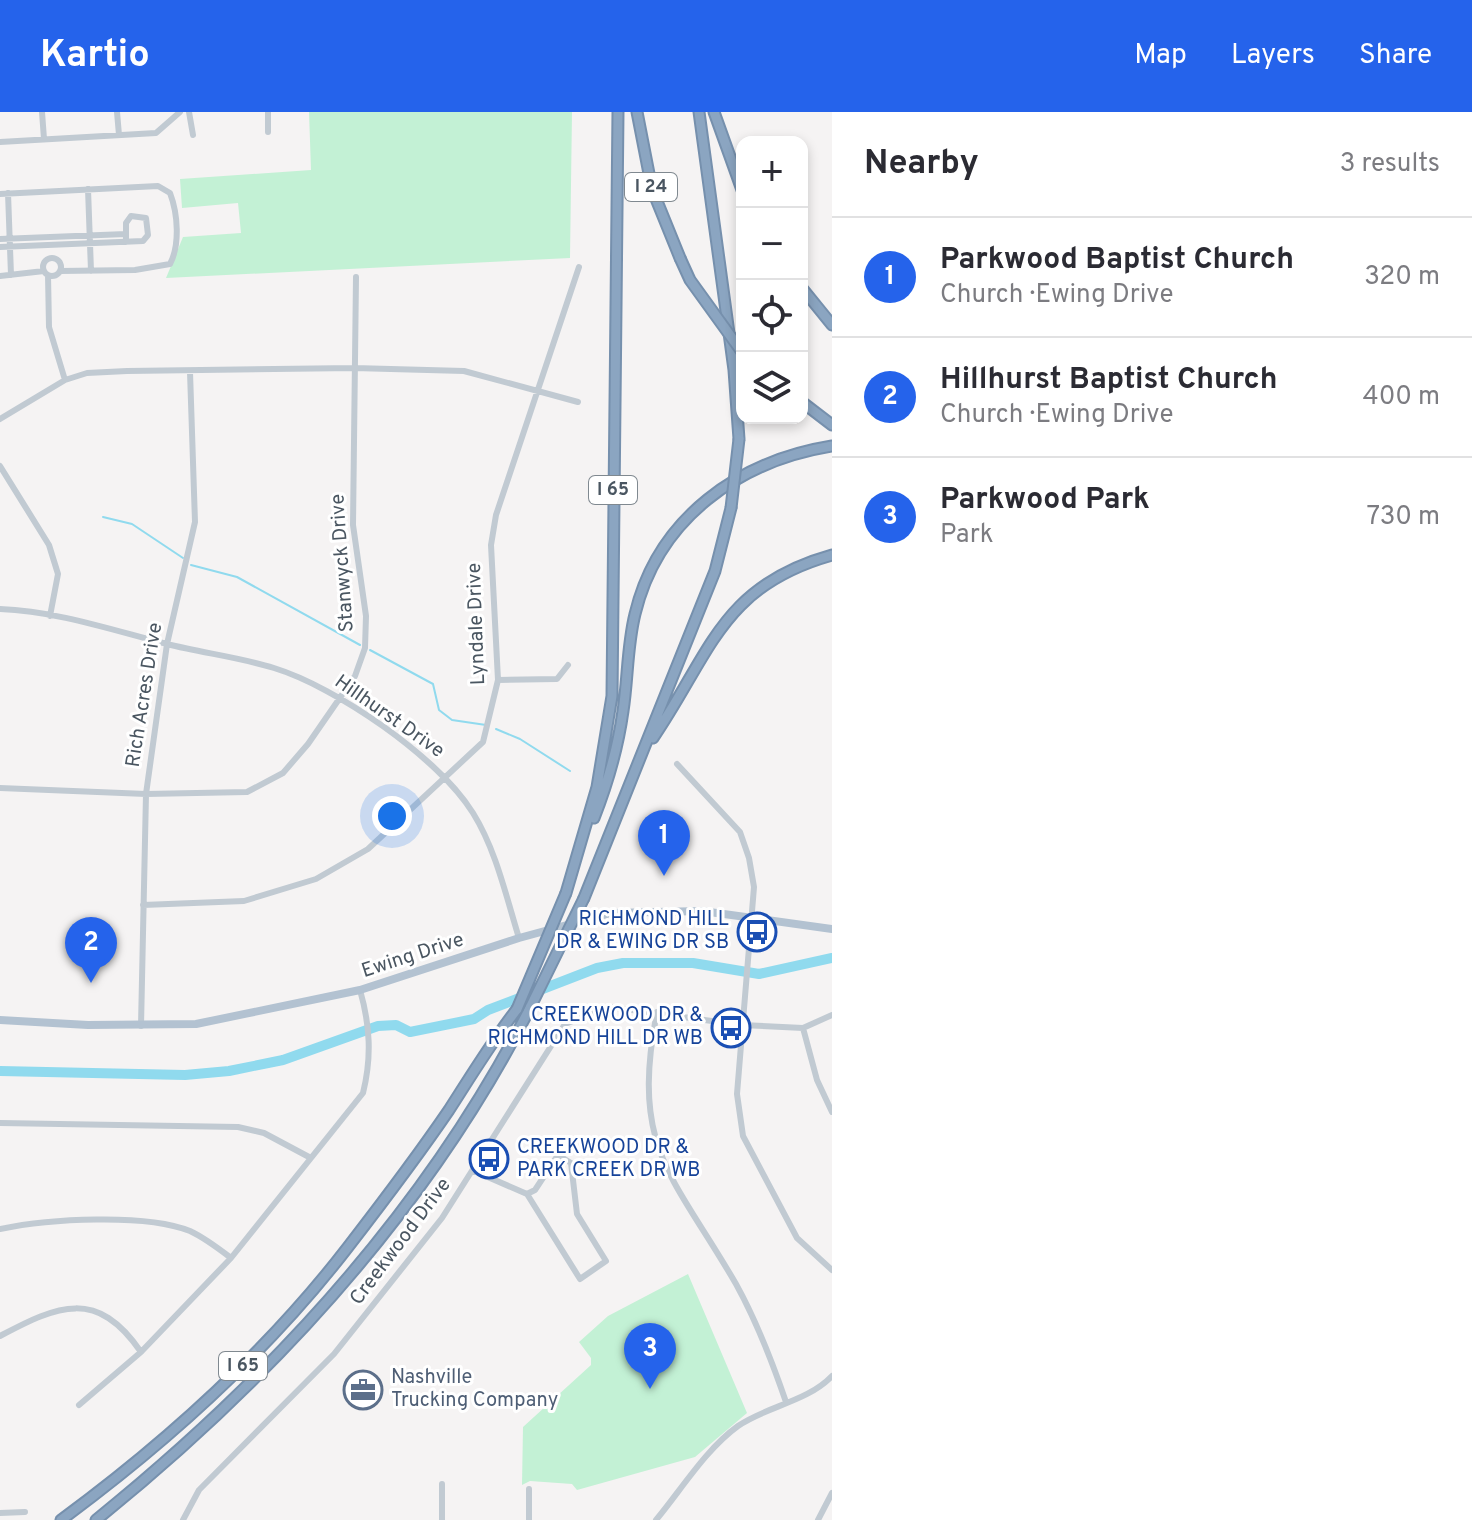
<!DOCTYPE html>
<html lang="en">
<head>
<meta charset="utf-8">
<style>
  :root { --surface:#fff; --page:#f7f7f7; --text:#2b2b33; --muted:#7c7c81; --line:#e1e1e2; --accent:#2563eb }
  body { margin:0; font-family:Overpass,sans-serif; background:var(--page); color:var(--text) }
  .controls { position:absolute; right:24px; top:24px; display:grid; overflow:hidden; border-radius:16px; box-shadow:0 4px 12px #0003 }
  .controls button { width:72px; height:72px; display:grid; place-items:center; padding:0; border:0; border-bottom:2px solid var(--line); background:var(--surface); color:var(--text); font:40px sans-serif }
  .you { position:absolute; left:392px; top:704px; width:28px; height:28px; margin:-20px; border:6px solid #fff; border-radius:50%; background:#1a73e8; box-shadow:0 0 0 12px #1a73e833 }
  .badge { display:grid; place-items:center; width:52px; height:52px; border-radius:50%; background:var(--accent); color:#fff; font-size:26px; font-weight:700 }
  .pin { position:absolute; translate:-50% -66px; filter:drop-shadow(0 2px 4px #0008) }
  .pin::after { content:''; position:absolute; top:42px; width:28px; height:24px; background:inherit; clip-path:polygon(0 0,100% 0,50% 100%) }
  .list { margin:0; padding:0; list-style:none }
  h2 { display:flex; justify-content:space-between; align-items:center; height:104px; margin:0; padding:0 32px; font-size:34px }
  h2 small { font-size:26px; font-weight:400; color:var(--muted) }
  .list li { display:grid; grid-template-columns:52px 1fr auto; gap:24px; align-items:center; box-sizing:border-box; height:120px; padding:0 32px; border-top:2px solid var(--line) }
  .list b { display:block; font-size:30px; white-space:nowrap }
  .list p { margin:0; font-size:26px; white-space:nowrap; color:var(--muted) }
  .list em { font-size:26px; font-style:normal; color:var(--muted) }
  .icon { flex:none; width:44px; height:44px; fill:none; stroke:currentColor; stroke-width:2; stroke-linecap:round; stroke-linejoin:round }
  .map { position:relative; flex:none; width:832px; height:1408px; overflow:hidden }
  header { display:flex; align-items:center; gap:48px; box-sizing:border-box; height:112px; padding:0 40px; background:var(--accent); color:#fff }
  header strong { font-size:38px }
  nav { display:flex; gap:44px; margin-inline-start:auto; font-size:28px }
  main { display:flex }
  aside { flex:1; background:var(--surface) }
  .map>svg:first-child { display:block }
  .green { fill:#c3f1d5 }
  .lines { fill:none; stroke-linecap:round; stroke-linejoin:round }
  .stream { stroke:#90daee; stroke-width:2 }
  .river { stroke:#90daee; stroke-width:10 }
  .highway-casing { stroke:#7690ad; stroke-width:13 }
  .minor { stroke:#c1cad2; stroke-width:6 }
  .major { stroke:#b3c2d1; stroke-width:8 }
  .highway { stroke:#8ba5c1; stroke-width:9 }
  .highway-bridge-casing { stroke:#7690ad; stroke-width:13; stroke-linecap:butt }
  .highway-bridge { stroke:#8ba5c1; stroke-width:9 }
  .labels { text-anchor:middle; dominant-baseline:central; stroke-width:6; stroke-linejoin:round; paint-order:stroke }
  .shield { fill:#fff; stroke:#808990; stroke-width:2 }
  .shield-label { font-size:18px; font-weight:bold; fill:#4a5661 }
  .street-label { font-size:20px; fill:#4a5661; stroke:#fff }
  .transit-label { font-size:20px; fill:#164399; stroke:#fff; text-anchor:end }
  .service-label { font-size:20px; fill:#4e5e75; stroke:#fff; text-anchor:start }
</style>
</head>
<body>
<header>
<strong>Kartio</strong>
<nav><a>Map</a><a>Layers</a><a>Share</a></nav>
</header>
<main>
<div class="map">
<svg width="832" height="1408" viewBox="0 0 832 1408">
  <rect width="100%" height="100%" fill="#f5f3f3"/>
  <path class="green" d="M309,0H572L570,146L166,166L183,125L241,121L238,91L182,96L180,67L311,58Z
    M688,1162L747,1301L695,1345L577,1378L572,1372L530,1369L522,1373L523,1315L591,1253V1246L579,1230L608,1204Z"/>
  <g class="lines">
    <path class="stream" d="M103,405L132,412L183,446
      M191,453L237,465L360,533
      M370,538L433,572L439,598L452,608L486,613
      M496,617L520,627L570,659"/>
    <path class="river" d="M0,959L185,963L229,959L283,948L378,914L396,913L410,920L474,907L488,898L597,856L623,851H693L759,862L832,846"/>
    <g class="highway-casing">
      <path id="highway" d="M637,0L652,77L680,146
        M699,0L734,258L739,327
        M714,0L742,78
        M802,176L832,213
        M802,290L832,313
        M653,626C711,541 721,474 832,443
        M594,706C607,673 618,635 623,599C628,567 627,534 635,502C658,406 739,349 832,334
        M566,781L597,675L612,584L618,0
        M584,786L715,459L731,396
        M61,1408C167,1330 267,1240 348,1135C382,1091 417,1045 449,998C471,964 492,929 517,897
        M96,1408C272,1266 428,1097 531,894"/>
    </g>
    <path class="minor" d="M42,0L44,27
      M117,0L119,23
      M189,0L193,23
      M268,20V0
      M0,30L156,21L180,0
      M88,77L91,159
      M8,81L11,163
      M0,82L158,74L170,81C178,102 180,133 170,152L135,158L60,159
      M0,127L126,122
      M0,135L143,129L148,123L146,106L131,104L126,111V130
      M43 155a9 9 0 1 1 18 0a9 9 0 1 1-18 0Z
      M48,163L49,215L65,268
      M0,164L44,159
      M0,307L65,268L87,261L127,259L354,256L464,259L578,290
      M0,354L49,433L58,462L50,504
      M0,497C56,499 112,518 167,532C202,541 239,545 274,556C336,575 438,645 473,701C496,738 506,784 519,826
      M498,568L557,567L568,553
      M677,652L740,720L749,746L754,775L737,982L743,1024L797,1126L832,1158
      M0,676L146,682L247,680L283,661L308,632L355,564L365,536L366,504L353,413L356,165
      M143,793L244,789L316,767L368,737L483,630L498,568L491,433L496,403L579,155
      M657,900C630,1037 673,1063 736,1172C757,1210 772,1249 786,1290
      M141,914L146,682L167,532L195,410L190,260
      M803,916L817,968L832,1000
      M0,1011L238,1015L264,1021L309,1045
      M474,1059L527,1082L580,1167L606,1149L577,1102L571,1051L558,1043L535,1078L527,1082
      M0,1117C48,1107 145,1101 190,1119C205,1126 218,1136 231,1146
      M0,1224C58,1193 97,1176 141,1240
      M79,1293L141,1240L231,1146L363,981C372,945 370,913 360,878
      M0,1401L25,1400
      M183,1408L199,1378L334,1242L442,1106L565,912L610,895L741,913L803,916L832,903
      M442,1408V1372
      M529,1408V1377
      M656,1408C681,1378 706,1337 738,1314C767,1294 807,1290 832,1264
      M818,1408L832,1381"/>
    <path class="major" d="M0,908L88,913L196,912L360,878L519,826L611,801L702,799L832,817"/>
    <use href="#highway" class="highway"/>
    <g class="highway-bridge-casing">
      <path id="highway-bridge" d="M680,146L690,168L742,240
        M731,396L739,327
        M531,894L584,786
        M517,897L566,781"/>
    </g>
    <use href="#highway-bridge" class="highway-bridge"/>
  </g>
  <defs>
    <g id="bus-ring" transform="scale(2)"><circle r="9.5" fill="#fff" stroke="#1a4fb4" stroke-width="1.5"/><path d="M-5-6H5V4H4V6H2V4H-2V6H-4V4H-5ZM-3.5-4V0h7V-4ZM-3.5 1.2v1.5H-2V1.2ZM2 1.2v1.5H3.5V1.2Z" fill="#1a4fb4"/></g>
    <g id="office-ring" transform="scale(2)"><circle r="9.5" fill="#fff" stroke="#5c6f8a" stroke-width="1.5"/><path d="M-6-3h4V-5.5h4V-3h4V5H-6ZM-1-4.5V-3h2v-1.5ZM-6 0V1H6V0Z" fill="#5c6f8a"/></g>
  </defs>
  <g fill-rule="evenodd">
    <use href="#bus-ring" x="757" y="820"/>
    <use href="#bus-ring" x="731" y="916"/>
    <use href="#bus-ring" x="489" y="1047"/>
    <use href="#office-ring" x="363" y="1278"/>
  </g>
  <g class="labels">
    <g class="shield">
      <rect x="625" y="61" width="52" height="28" rx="6"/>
      <rect x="589" y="364" width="48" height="28" rx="6"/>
      <rect x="219" y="1240" width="48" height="28" rx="6"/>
    </g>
    <g class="shield-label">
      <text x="651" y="75">I 24</text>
      <text x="613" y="378">I 65</text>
      <text x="243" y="1254">I 65</text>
    </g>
    <g class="street-label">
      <text transform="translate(343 451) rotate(-94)">Stanwyck Drive</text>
      <text transform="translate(477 512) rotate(-92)">Lyndale Drive</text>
      <text transform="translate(145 583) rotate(-81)">Rich Acres Drive</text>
      <text transform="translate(389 605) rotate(35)">Hillhurst Drive</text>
      <text transform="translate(413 844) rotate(-18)">Ewing Drive</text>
      <text transform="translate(401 1130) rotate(-53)">Creekwood Drive</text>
    </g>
    <g class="transit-label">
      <text x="729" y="808">RICHMOND HILL<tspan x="729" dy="23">DR &amp; EWING DR SB</tspan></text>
      <text x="703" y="904">CREEKWOOD DR &amp;<tspan x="703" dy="23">RICHMOND HILL DR WB</tspan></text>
      <text x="517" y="1036" text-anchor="start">CREEKWOOD DR &amp;<tspan x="517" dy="23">PARK CREEK DR WB</tspan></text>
    </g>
    <g class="service-label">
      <text x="391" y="1266">Nashville<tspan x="391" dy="23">Trucking Company</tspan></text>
    </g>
  </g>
</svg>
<div class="controls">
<button>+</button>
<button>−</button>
<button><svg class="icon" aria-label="locate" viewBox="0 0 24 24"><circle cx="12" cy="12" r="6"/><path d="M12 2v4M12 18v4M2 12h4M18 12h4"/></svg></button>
<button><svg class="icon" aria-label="layers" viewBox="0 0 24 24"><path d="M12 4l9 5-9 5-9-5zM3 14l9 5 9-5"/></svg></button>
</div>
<div class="you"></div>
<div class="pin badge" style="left:664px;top:764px">1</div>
<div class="pin badge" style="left:91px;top:871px">2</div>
<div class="pin badge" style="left:650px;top:1277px">3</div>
</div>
<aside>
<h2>Nearby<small>3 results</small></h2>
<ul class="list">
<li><span class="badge">1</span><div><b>Parkwood Baptist Church</b><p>Church · Ewing Drive</p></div><em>320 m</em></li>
<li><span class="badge">2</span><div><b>Hillhurst Baptist Church</b><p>Church · Ewing Drive</p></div><em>400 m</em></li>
<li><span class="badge">3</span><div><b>Parkwood Park</b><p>Park</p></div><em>730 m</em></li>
</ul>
</aside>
</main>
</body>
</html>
